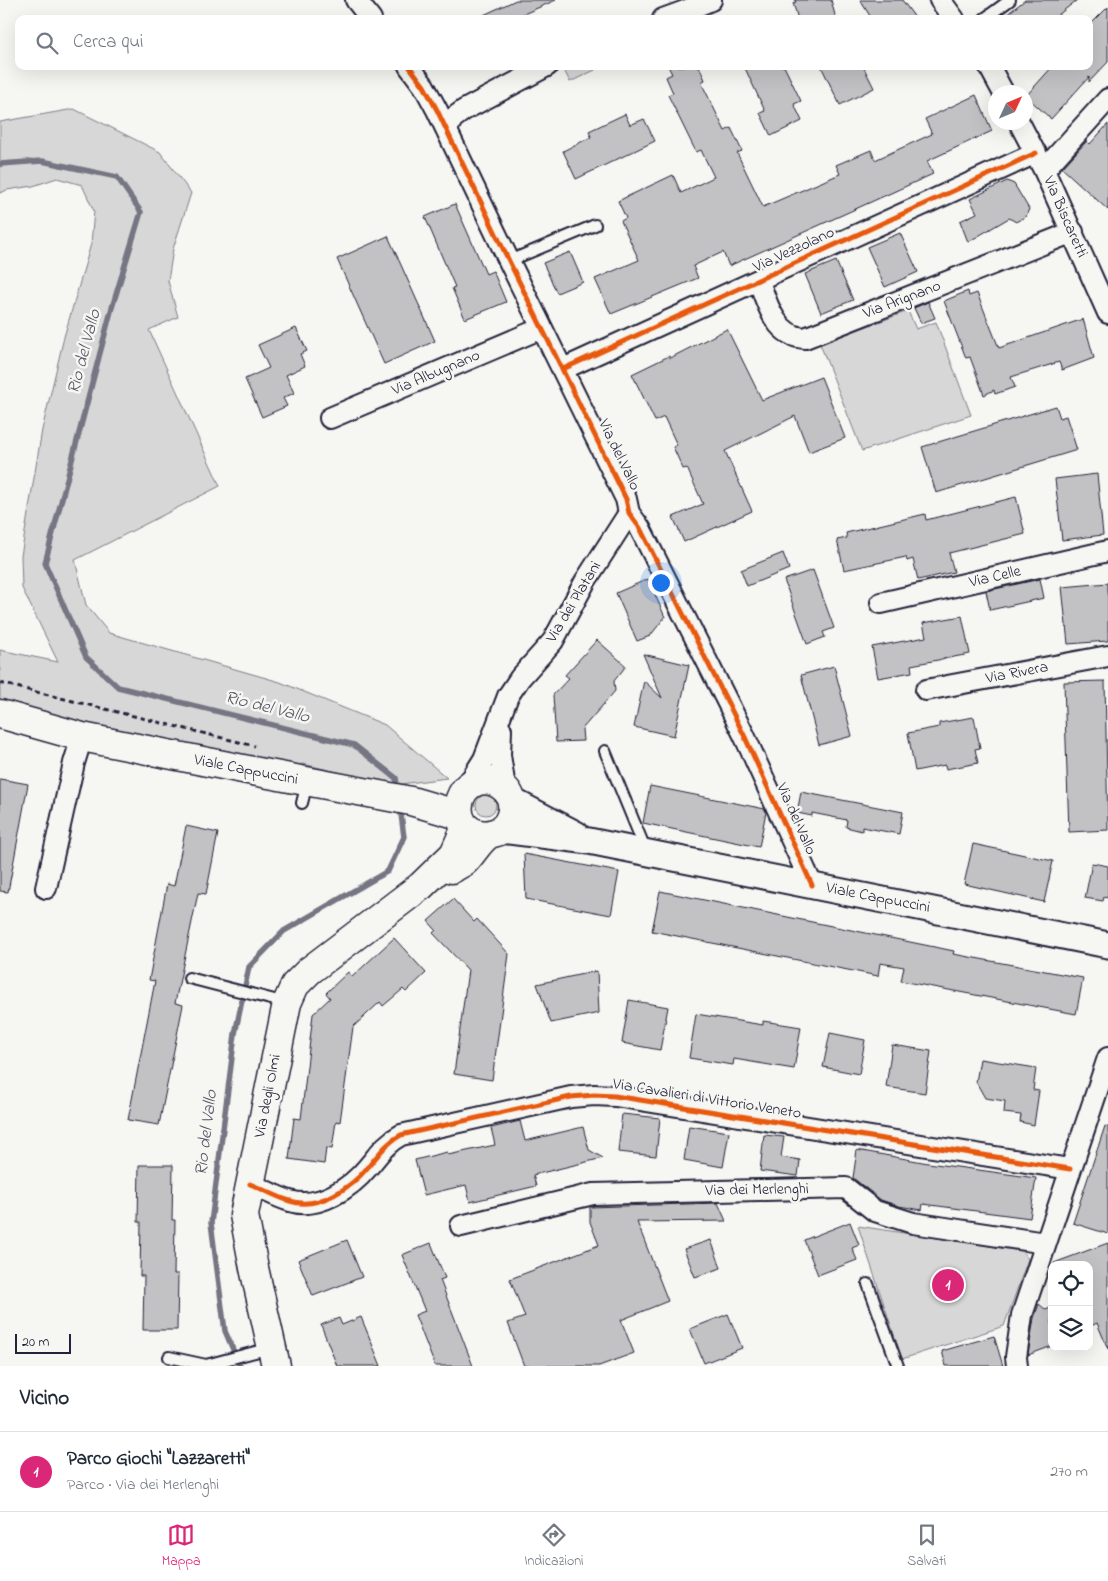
<!DOCTYPE html>
<html lang="it">
<head>
<meta charset="utf-8">
<style>
  :root { --surface:#fff; --page:#f2f2f3; --text:#1f2937; --muted:#747a83; --line:#e0e1e3; --accent:#db2777 }
  body { margin:0; font-family:"Indie Flower",sans-serif; background:var(--page); color:var(--text) }
  .controls { position:absolute; right:15px; bottom:15px; display:grid; overflow:hidden; border-radius:10px; box-shadow:0 5px 20px #0002 }
  .controls button { width:45px; height:45px; display:grid; place-items:center; padding:0; border:0; border-bottom:1px solid var(--line); background:var(--surface); color:var(--text); font:25px sans-serif }
  .compass { position:absolute; left:988px; top:85px; width:45px; height:45px; border-radius:50%; background:var(--surface); box-shadow:0 5px 20px #0002; rotate:46deg }
  .scale { position:absolute; left:15px; bottom:12px; width:56px; box-sizing:border-box; padding-left:5px; border:2px solid #22223b; border-top:0; font-size:14px; line-height:18px; white-space:nowrap; color:#22223b; -webkit-text-stroke:4px #f6f6f2; paint-order:stroke }
  .you { position:absolute; left:660px; top:582px; width:18px; height:18px; margin:-12px; border:4px solid #fff; border-radius:50%; background:#1a73e8; box-shadow:0 0 0 8px #1a73e833 }
  .badge { display:grid; place-items:center; width:32px; height:32px; border-radius:50%; background:var(--accent); color:#fff; font-size:16px; font-weight:700 }
  .pin { position:absolute; translate:-50% -50%; border:2px solid #fff; box-shadow:0 1px 5px #0006 }
  .list { margin:0; padding:0; list-style:none }
  h2 { display:flex; justify-content:space-between; align-items:center; height:65px; margin:0; padding:0 20px; font-size:21px }
  h2 small { font-size:16px; font-weight:400; color:var(--muted) }
  .list li { display:grid; grid-template-columns:32px 1fr auto; gap:15px; align-items:center; box-sizing:border-box; height:80px; padding:0 20px; border-top:1px solid var(--line) }
  .list b { display:block; font-size:19px; white-space:nowrap }
  .list p { margin:0; font-size:16px; white-space:nowrap; color:var(--muted) }
  .list em { font-size:16px; font-style:normal; color:var(--muted) }
  .icon { flex:none; width:28px; height:28px; fill:none; stroke:currentColor; stroke-width:2; stroke-linecap:round; stroke-linejoin:round }
  .map { position:relative; flex:none; width:1108px; height:1366px; overflow:hidden }
  .search { position:absolute; background:var(--surface); box-shadow:0 5px 20px #0002; left:15px; right:15px; top:15px; height:55px; display:flex; align-items:center; gap:12px; box-sizing:border-box; padding:0 18px; border-radius:10px; color:var(--muted); font-size:19px }
  .sheet { height:145px; background:var(--surface) }
  nav { display:flex; justify-content:space-around; align-items:center; box-sizing:border-box; height:70px; border-top:1px solid var(--line); background:var(--surface); font-size:14px; color:var(--muted) }
  nav a { display:grid; justify-items:center; gap:2px }
  nav .on { color:var(--accent) }
  .map>svg:first-child { display:block }
  .green { fill:#d7d7d7; stroke:#7c7c89 }
  .lines { fill:none; stroke-linecap:round; stroke-linejoin:round }
  .stream { stroke:#757583; stroke-width:5.5 }
  .building { fill:#c2c2c4; stroke:#22223b }
  .service-casing { stroke:#22223b; stroke-width:14 }
  .minor-casing { stroke:#22223b; stroke-width:24 }
  .tertiary-casing { stroke:#22223b; stroke-width:29 }
  .secondary-casing { stroke:#22223b; stroke-width:31 }
  .path { stroke:#22223b; stroke-width:3; stroke-dasharray:5 4; stroke-linecap:butt }
  .service { stroke:#f6f6f2; stroke-width:10 }
  .minor { stroke:#f6f6f2; stroke-width:20 }
  .tertiary { stroke:#f6f6f2; stroke-width:25 }
  .secondary { stroke:#f6f6f2; stroke-width:28 }
  .cycleway-casing { stroke:#f6f6f2; stroke-width:8 }
  .cycleway { stroke:#e8590c; stroke-width:5 }
  .labels { text-anchor:middle; dominant-baseline:central; stroke-width:5; stroke-linejoin:round; paint-order:stroke }
  .street-label { font-size:16px; fill:#22223b; stroke:#f6f6f2 }
  .water-label { font-size:18px; font-style:italic; fill:#535365; stroke:#f6f6f2 }
</style>
</head>
<body>
<div class="map">
<svg width="1108" height="1366" viewBox="0 0 1108 1366">
  <rect width="100%" height="100%" fill="#f6f6f2"/>
  <filter id="ink" filterUnits="userSpaceOnUse"><feTurbulence type="fractalNoise" baseFrequency=".02" numOctaves="2"/><feDisplacementMap in="SourceGraphic" scale="10" xChannelSelector="R" yChannelSelector="G"/><feConvolveMatrix kernelMatrix="1 2 1 2 8 2 1 2 1" color-interpolation-filters="sRGB"/></filter>
  <g filter="url(#ink)">
    <path class="green" d="M572,66H593L595,70L570,82L564,70Z
      M74,109L160,152L191,193L173,249L168,281L178,317L149,330L220,486L75,560L86,605L109,633L280,682L385,725L447,778L393,785L303,764L288,770L86,727L0,703V650L58,662L22,588L21,556L42,430L64,337L91,244L94,211L82,185L57,178L33,186L7,190L0,193V122Z
      M908,311L916,329L936,322L971,415L862,451L820,344Z
      M476 805a10 10 0 1 1 20 0a10 10 0 1 1-20 0Z
      M858,1226L1022,1251L1028,1259L1004,1326L902,1359Z"/>
    <g class="lines">
      <path class="stream" d="M0,164L42,161L117,177L141,212L111,311L45,563L86,657L118,687L354,745L396,778L398,791
        M240,1366L225,1331L211,1223L235,1034L249,967L284,931L388,871L404,837L400,807"/>
    </g>
    <path class="building" d="M516,0H556L512,19H475Z
      M795,0H831L836,19H798L793,3L796,2Z
      M860,0H902L916,19H872Z
      M1025,0H1077L1053,19H1001Z
      M1108,7V62L1089,82V77L1051,119L1026,96L1053,66H1089V26Z
      M668,66H699L705,80L701,82L725,131L731,128L742,151L737,153L763,207L840,174L836,165L871,150L875,160L932,134L925,119L976,95L992,131L927,161L933,174L729,266L723,252L693,266L698,278L611,314L595,279L639,260L621,221L626,218L618,201L673,175L681,193L714,177L701,150L696,152L668,95L673,93L666,77L672,74Z
      M744,66H784L801,101L794,104L802,121L771,136L760,113L765,111Z
      M821,66H863L874,88L840,105Z
      M625,114L630,125L644,119L655,141L576,179L563,151L591,137L589,131Z
      M1108,124V210L1062,168L1087,141L1090,144Z
      M1007,181L1014,184L1029,209L1026,216L1016,222L1009,218L968,242L960,221L977,213L970,199Z
      M455,204L486,274L493,271L506,302L465,319L452,288L455,287L425,217Z
      M900,233L918,272L885,287L867,247Z
      M388,236L435,341L384,364L337,259Z
      M570,252L583,282L557,293L543,263Z
      M836,261L853,300L821,313L805,274Z
      M968,291L969,296L977,293L999,348L1083,319L1094,358L1062,370L1059,362L1011,377L1015,387L995,394L994,390L984,395L970,357L966,358L944,301Z
      M928,302L935,318L921,323L914,308Z
      M296,328L307,351L300,354L305,366L286,375L294,393L283,398L287,406L262,417L245,379L269,368L258,345Z
      M727,329L762,400L821,377L845,438L809,452L795,416L725,451L752,511L684,542L673,517L703,504L687,468L683,469L673,447L677,445L664,417L655,421L632,374L669,356L670,358Z
      M1056,406L1060,418L1066,416L1077,450L936,493L922,447Z
      M1097,474L1103,535L1062,540L1055,479Z
      M1016,497L1025,534L949,553L954,572L918,580L913,559L907,561L906,557L844,570L837,540L847,538L846,533L925,514L926,520Z
      M783,553L789,569L747,586L741,570Z
      M813,570L834,628L823,632L825,637L807,644L784,580Z
      M648,579L665,617L650,636L637,641L616,593Z
      M1040,579L1044,598L990,610L986,591Z
      M1108,583V641L1068,644L1062,587Z
      M962,616L970,654L911,665L912,672L878,678L872,647L926,637L923,623Z
      M597,640L626,666L614,681L615,691L582,729L583,741L556,742L553,695L569,678L565,675Z
      M643,654L689,665L674,736L634,727L644,681L662,698Z
      M834,666L852,736L819,745L801,675Z
      M1105,681L1108,830L1069,832L1064,682Z
      M974,717L980,748L975,749L978,763L946,769L945,765L915,771L908,733L939,727V723Z
      M0,779L28,784L8,892L0,891Z
      M650,786L765,809L766,812L759,847L643,823Z
      M801,792L903,812L899,834L862,827V831L846,827L847,820L812,813V816L797,813Z
      M186,826L218,833L206,894L198,893L175,1003L183,1005L159,1125L128,1120L155,981L149,980L167,884L174,886Z
      M973,844L1053,861L1044,902L964,884Z
      M524,854L619,872L611,915L526,899Z
      M1092,863L1108,866V898L1104,897L1103,901L1085,898Z
      M660,891L954,951L953,954L1083,978L1076,1014L901,981L904,967L880,963L878,976L652,931Z
      M453,899L474,922L477,919L509,954L492,1080L454,1074L468,970L433,933L436,930L428,921Z
      M394,938L426,973L406,992L403,989L383,1006L380,1002L353,1027L340,1122L336,1121L332,1149L326,1148L324,1164L289,1159L294,1118L301,1119L313,1014L330,998L326,993L348,972L352,977Z
      M597,971L599,1013L551,1023L537,984Z
      M629,1000L668,1007L660,1050L622,1043Z
      M696,1014L763,1025V1021L801,1027L794,1069L734,1059L733,1065L689,1058Z
      M830,1033L865,1040L859,1074L823,1067Z
      M892,1045L931,1051L925,1093L886,1087Z
      M980,1059L1036,1068L1033,1090L1039,1091L1034,1125L1020,1122L1021,1115L1004,1113L1005,1101L985,1098L976,1082Z
      M622,1114L660,1118L656,1156L618,1152Z
      M520,1121L525,1141L583,1127L589,1150L603,1158L533,1175L536,1186L470,1202L466,1185L424,1195L415,1160L447,1152L448,1155L495,1145L491,1128Z
      M689,1126L729,1132L723,1167L684,1160Z
      M1105,1126L1108,1127V1234L1073,1223Z
      M764,1135L784,1137L781,1157L800,1160L798,1176L760,1171Z
      M857,1150L928,1163L1036,1178L1030,1218L923,1204L922,1210L899,1206L881,1200L853,1178Z
      M139,1165H173L172,1220H175L174,1274H178L177,1330H143L144,1276H140L141,1222H138Z
      M718,1203L726,1221L637,1222L668,1301L621,1320L634,1353L599,1366H524L508,1323L525,1317L510,1279L599,1245L590,1222V1207Z
      M850,1222L859,1245L852,1248L857,1260L818,1275L804,1240Z
      M347,1240L362,1277L313,1296L298,1260Z
      M711,1240L721,1268L695,1277L684,1249Z
      M431,1243L445,1278L440,1280L473,1366H435L415,1315L425,1311L402,1255Z
      M1108,1243V1349L1097,1323L1089,1327V1265H1055L1054,1263Z
      M1039,1304L1046,1310L1052,1307V1346L1028,1355L1034,1318Z
      M728,1314L742,1348L704,1363L690,1329Z
      M361,1317L381,1366H337L321,1325L339,1318L342,1325Z
      M994,1336L1003,1366H946L942,1351Z"/>
    <g class="lines">
      <g class="service-casing">
        <path id="service" d="M984,19L1010,0
          M509,261L595,225
          M605,751L646,851
          M302,803L307,783
          M189,978L286,1003
          M868,1284L898,1366
          M169,1357L206,1365L270,1348"/>
      </g>
      <g class="minor-casing">
        <path id="minor" d="M356,0L371,19
          M940,0L954,19
          M663,19L685,11L711,0
          M409,66L424,86L437,110L509,261L626,499L629,513L640,528L744,735L812,885
          M989,66L1003,92
          M1019,122L1044,170L1108,313
          M447,130L452,119L464,110L547,66
          M1044,170L1108,99
          M759,281C767,304 776,337 805,338L1073,232
          M563,369L1036,153
          M330,418L542,328
          M881,603L1108,551
          M926,690L1108,656
          M501,730L500,755L505,788
          M467,786L484,759L508,696L520,678L553,641L586,580L629,513
          M46,888L74,763L82,737
          M250,1184C263,1189 276,1197 290,1201C318,1210 351,1188 368,1167C379,1154 386,1143 401,1135L571,1097L594,1095L615,1096L1070,1169
          M461,1226L593,1194L846,1188L875,1211L913,1223L1045,1243
          M1017,1366L1016,1357L1022,1315L1108,1058"/>
      </g>
      <g class="tertiary-casing">
        <path id="tertiary" d="M511,800L576,834
          M500,830L589,841L1108,945"/>
      </g>
      <g class="secondary-casing">
        <path id="secondary" d="M0,714L82,737L253,771L411,801L459,815
          M452,869C456,866 461,864 465,861C473,853 479,841 488,835C491,833 496,833 499,831C514,822 517,799 504,788C497,782 487,779 478,781C454,788 451,825 476,833C480,835 484,834 488,835
          M276,1366L254,1268L244,1215L287,1003L295,985L309,971L421,886L454,854L466,827"/>
      </g>
      <path class="path" d="M0,683L255,746"/>
      <use href="#service" class="service"/>
      <use href="#minor" class="minor"/>
      <use href="#tertiary" class="tertiary"/>
      <use href="#secondary" class="secondary"/>
      <g class="cycleway-casing">
        <path id="cycleway" d="M409,66L424,86L437,110L509,261L626,499L629,513L640,528L744,735L812,885
          M563,369L1036,153
          M250,1184C263,1189 276,1197 290,1201C318,1210 351,1188 368,1167C379,1154 386,1143 401,1135L571,1097L594,1095L615,1096L1070,1169"/>
      </g>
      <use href="#cycleway" class="cycleway"/>
    </g>
  </g>
  <g class="labels">
    <g class="street-label">
      <text transform="translate(1065 217) rotate(66)">Via Biscaretti</text>
      <text transform="translate(794 250) rotate(-25)">Via Vezzolano</text>
      <text transform="translate(902 300) rotate(-21)">Via Arignano</text>
      <text transform="translate(436 373) rotate(-23)">Via Albugnano</text>
      <text transform="translate(619 455) rotate(64)">Via del Vallo</text>
      <text transform="translate(995 577) rotate(-13)">Via Celle</text>
      <text transform="translate(574 602) rotate(-59)">Via dei Platani</text>
      <text transform="translate(1017 673) rotate(-11)">Via Rivera</text>
      <text transform="translate(246 770) rotate(11)">Viale Cappuccini</text>
      <text transform="translate(796 819) rotate(66)">Via del Vallo</text>
      <text transform="translate(878 898) rotate(11)">Viale Cappuccini</text>
      <text transform="translate(268 1096) rotate(-79)">Via degli Olmi</text>
      <text transform="translate(707 1099) rotate(9)">Via Cavalieri di Vittorio Veneto</text>
      <text transform="translate(757 1190) rotate(-1)">Via dei Merlenghi</text>
    </g>
    <g class="water-label">
      <text transform="translate(85 352) rotate(-75)">Rio del Vallo</text>
      <text transform="translate(267 708) rotate(14)">Rio del Vallo</text>
      <text transform="translate(207 1133) rotate(-83)">Rio del Vallo</text>
    </g>
  </g>
</svg>
<div class="controls">
<button><svg class="icon" aria-label="locate" viewBox="0 0 24 24"><circle cx="12" cy="12" r="6"/><path d="M12 2v4M12 18v4M2 12h4M18 12h4"/></svg></button>
<button><svg class="icon" aria-label="layers" viewBox="0 0 24 24"><path d="M12 4l9 5-9 5-9-5zM3 14l9 5 9-5"/></svg></button>
</div>
<svg class="compass" viewBox="-18 -18 36 36"><path d="M0-13l5 13h-10z" fill="#e53935"/><path d="M0 13l5-13h-10z" fill="#747a83"/></svg>
<div class="scale">20 m</div>
<div class="you"></div>
<div class="pin badge" style="left:948px;top:1285px">1</div>
<div class="search"><svg class="icon" aria-label="search" viewBox="0 0 24 24"><circle cx="10" cy="10" r="6"/><path d="M15 15l6 6"/></svg>Cerca qui</div>
</div>
<section class="sheet">
<h2>Vicino<small></small></h2>
<ul class="list">
<li><span class="badge">1</span><div><b>Parco Giochi &quot;Lazzaretti&quot;</b><p>Parco · Via dei Merlenghi</p></div><em>270 m</em></li>
</ul>
</section>
<nav>
<a class="on"><svg class="icon" aria-label="map" viewBox="0 0 24 24"><path d="M3 6l6-2 6 2 6-2v14l-6 2-6-2-6 2zM9 4v14M15 6v14"/></svg>Mappa</a>
<a><svg class="icon" aria-label="directions" viewBox="0 0 24 24"><path d="M12 3l9 9-9 9-9-9zM9 14v-3h6M13 9l2 2-2 2"/></svg>Indicazioni</a>
<a><svg class="icon" aria-label="saved" viewBox="0 0 24 24"><path d="M7 4h10v16l-5-4-5 4z"/></svg>Salvati</a>
</nav>
</body>
</html>
